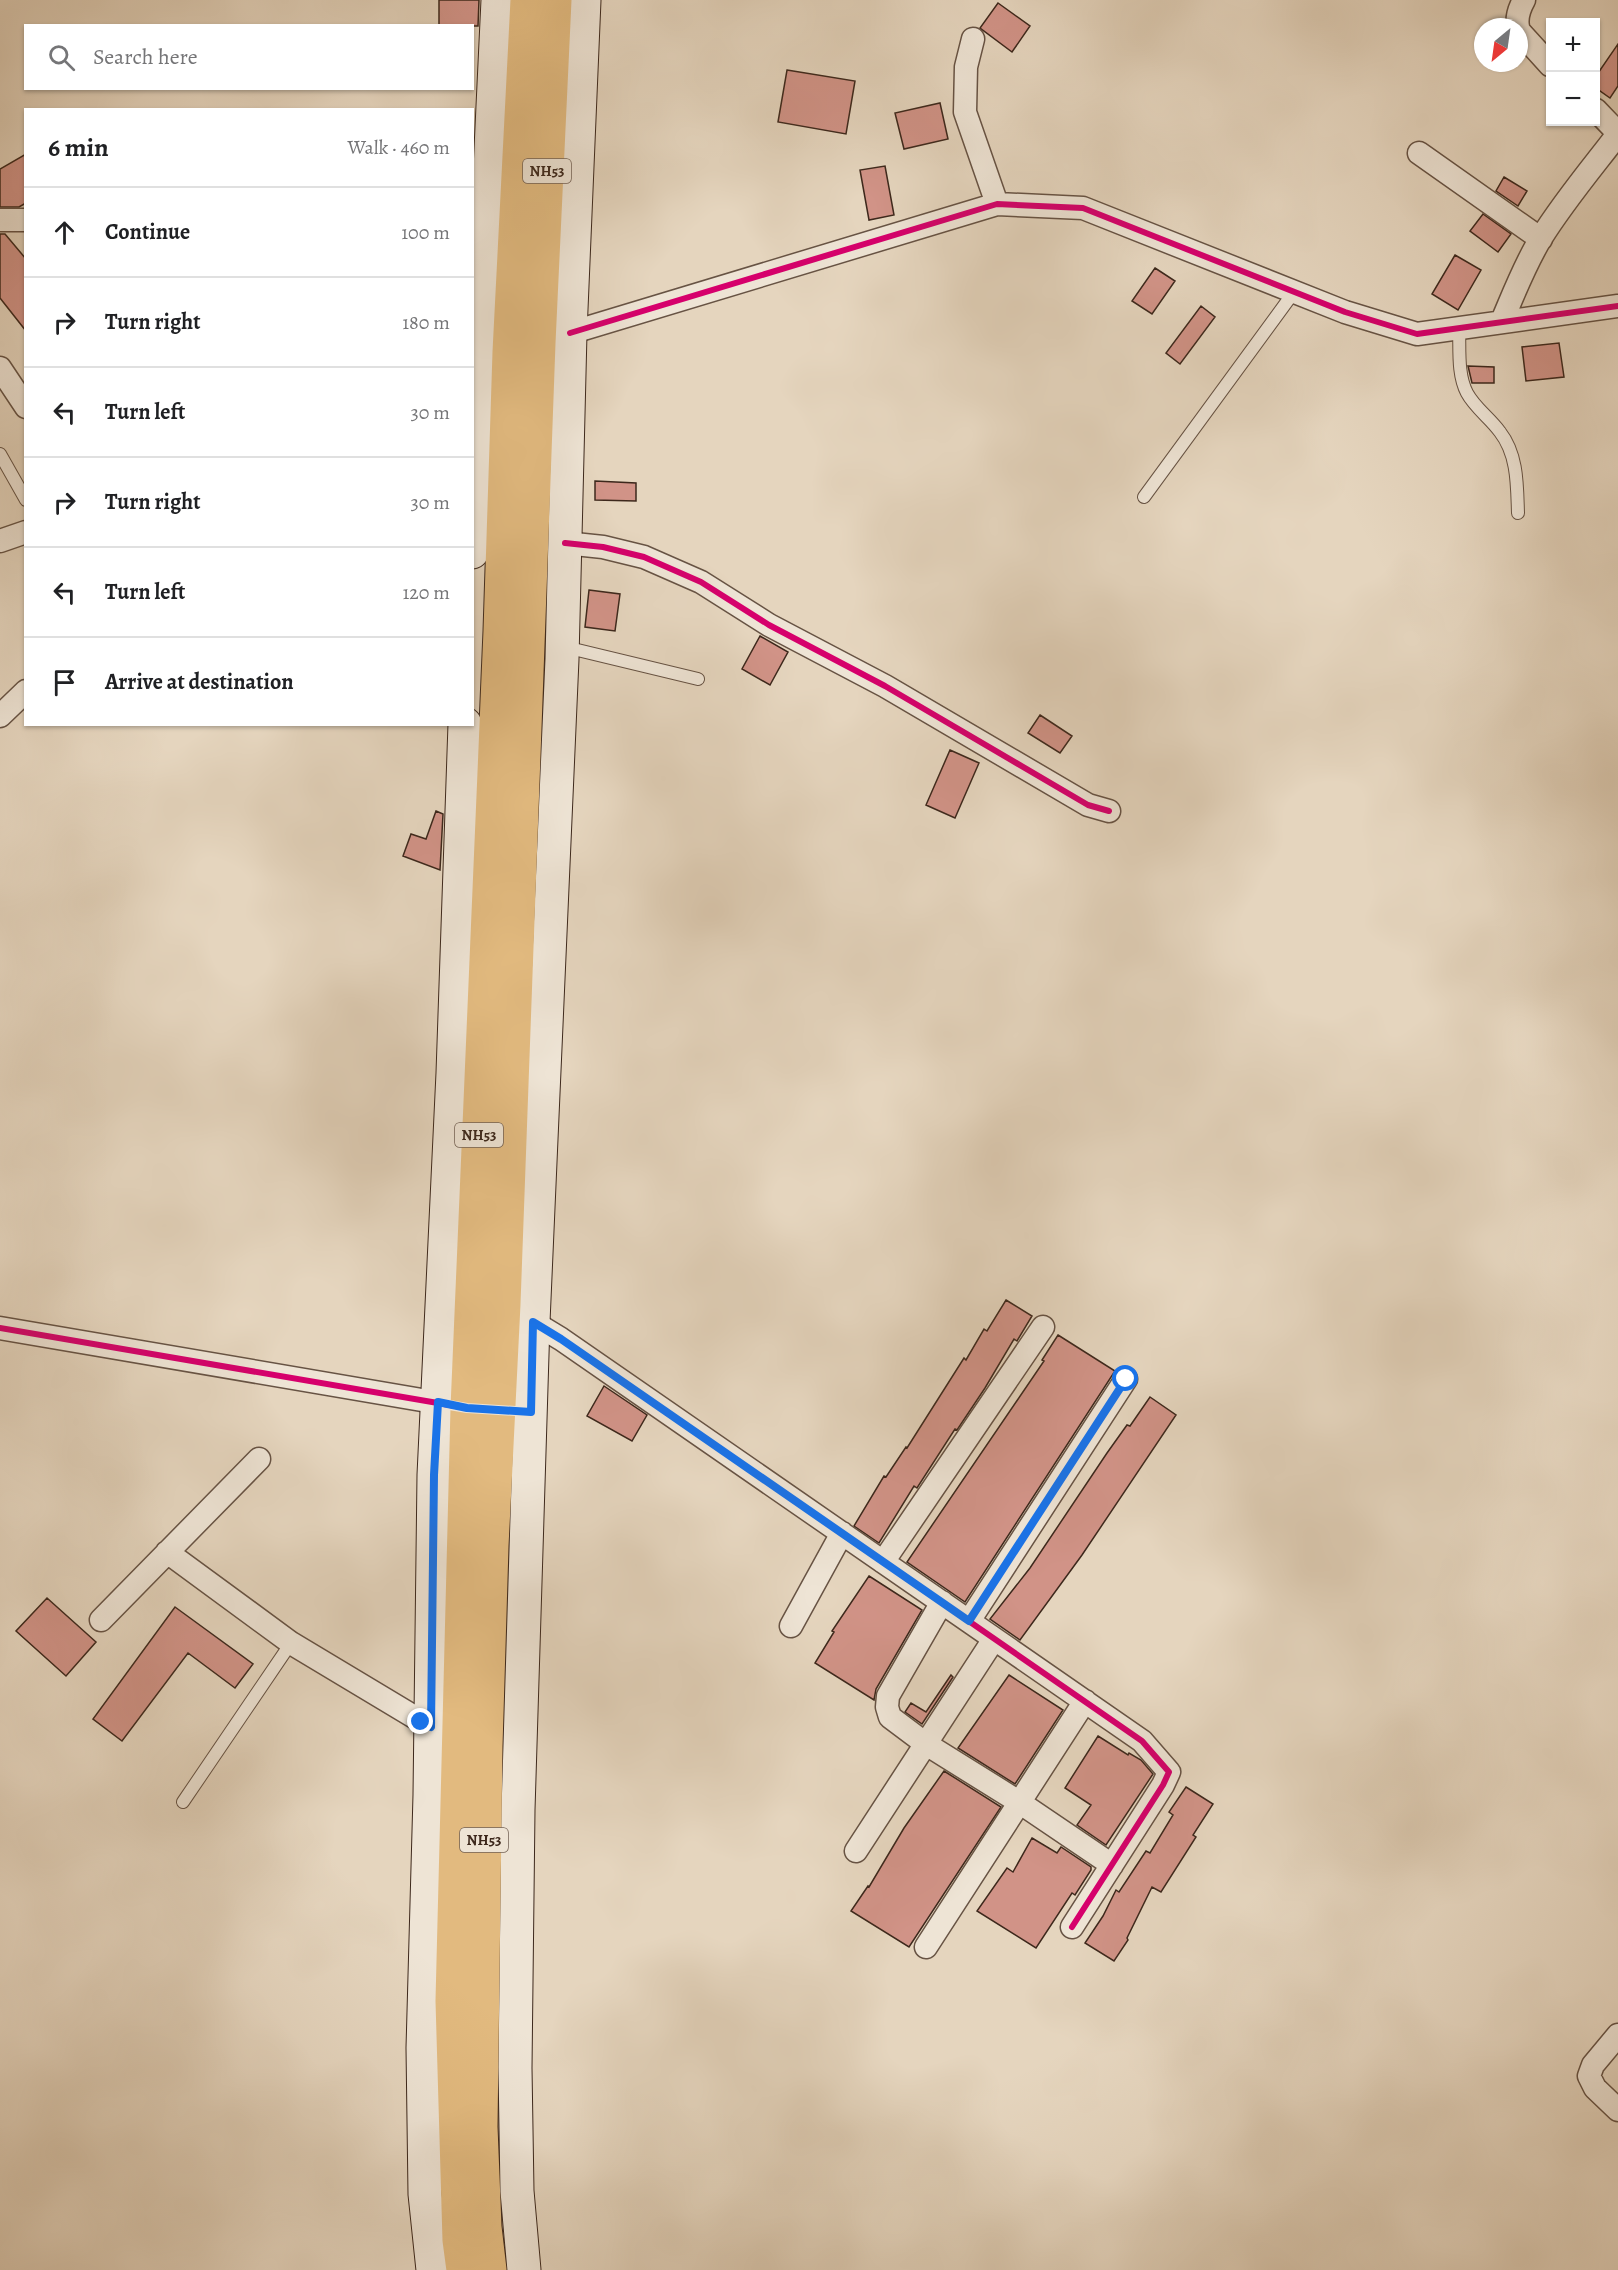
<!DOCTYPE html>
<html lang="en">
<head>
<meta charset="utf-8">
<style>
  :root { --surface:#fff; --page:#f2f2f2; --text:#202124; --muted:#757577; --line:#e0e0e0 }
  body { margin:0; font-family:Alegreya,serif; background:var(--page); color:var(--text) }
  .controls { position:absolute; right:18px; top:18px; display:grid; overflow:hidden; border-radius:0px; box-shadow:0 2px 4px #0004 }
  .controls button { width:54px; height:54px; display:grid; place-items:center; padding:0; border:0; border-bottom:2px solid var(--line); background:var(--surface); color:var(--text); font:30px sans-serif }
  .compass { position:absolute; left:1474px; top:18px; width:54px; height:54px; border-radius:50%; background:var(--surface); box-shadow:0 2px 4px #0004; rotate:209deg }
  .stop { position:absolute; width:18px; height:18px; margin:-14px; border:4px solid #1a73e8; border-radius:50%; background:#fff }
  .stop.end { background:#1a73e8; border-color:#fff; box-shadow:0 2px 6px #0008 }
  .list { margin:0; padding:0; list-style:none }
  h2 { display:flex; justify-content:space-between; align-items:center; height:78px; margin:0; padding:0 24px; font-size:26px }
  h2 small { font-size:20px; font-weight:400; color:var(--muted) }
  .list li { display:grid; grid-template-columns:39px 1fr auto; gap:18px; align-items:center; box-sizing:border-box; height:90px; padding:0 24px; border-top:2px solid var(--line) }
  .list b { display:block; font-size:22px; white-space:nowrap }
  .list em { font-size:20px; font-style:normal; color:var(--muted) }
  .icon { flex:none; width:33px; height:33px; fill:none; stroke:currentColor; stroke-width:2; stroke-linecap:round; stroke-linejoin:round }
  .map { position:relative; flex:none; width:1618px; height:2270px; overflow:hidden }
  .search { position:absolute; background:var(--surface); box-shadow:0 2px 4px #0004; left:24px; top:24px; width:450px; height:66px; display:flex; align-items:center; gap:15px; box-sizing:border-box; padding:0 21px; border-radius:0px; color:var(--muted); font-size:22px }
  .panel { position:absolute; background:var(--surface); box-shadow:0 2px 4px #0004; left:24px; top:108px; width:450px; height:618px; border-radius:0px }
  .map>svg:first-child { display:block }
  .building { fill:#d19387; stroke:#3d281c; stroke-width:1.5 }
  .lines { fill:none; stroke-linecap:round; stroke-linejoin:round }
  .lane-casing { stroke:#675344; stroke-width:14 }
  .street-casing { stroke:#675344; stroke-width:25 }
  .secondary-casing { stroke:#3d281c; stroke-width:35 }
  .highway-casing { stroke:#3d281c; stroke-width:35 }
  .lane { stroke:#eee4d5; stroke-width:12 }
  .street { stroke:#eee4d5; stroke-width:22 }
  .secondary { stroke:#eee4d5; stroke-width:33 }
  .highway { stroke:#e2ba7f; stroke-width:33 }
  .cycleway-casing { stroke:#eee4d5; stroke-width:10 }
  .cycleway { stroke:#d6006c; stroke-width:6 }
  .route { stroke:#1a73e8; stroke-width:8 }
  .labels { text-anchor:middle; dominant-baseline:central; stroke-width:5; stroke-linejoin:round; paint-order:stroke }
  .shield { fill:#eee4d5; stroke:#726054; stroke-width:1.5 }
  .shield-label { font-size:15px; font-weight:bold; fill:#3d281c }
</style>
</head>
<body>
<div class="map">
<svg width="1618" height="2270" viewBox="0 0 1618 2270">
  <rect width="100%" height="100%" fill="#e5d5be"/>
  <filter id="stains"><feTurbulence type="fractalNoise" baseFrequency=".00333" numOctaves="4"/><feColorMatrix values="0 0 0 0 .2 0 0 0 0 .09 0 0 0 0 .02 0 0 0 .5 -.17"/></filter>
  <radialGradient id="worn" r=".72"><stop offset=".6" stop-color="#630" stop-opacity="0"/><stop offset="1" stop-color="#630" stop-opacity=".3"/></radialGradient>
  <path class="building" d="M439,0H479L478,26H439Z
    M998,3L1030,26L1012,52L980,28Z
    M1618,44V86L1610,98L1596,88V76Z
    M787,70L855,81L846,134L778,122Z
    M940,103L948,139L904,149L895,113Z
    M26,154V203L19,207H0V169Z
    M885,166L894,215L869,220L860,170Z
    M1504,177L1527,191L1518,206L1496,191Z
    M1483,214L1511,234L1498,252L1470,231Z
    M0,234H5L26,259V331L0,298Z
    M1455,255L1481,270L1458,310L1432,294Z
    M1155,268L1175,281L1152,314L1132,301Z
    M1201,306L1215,317L1180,364L1166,353Z
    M1559,343L1564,377L1526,381L1522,347Z
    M1468,366L1494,367V383H1472Z
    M595,481L636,483V501L595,500Z
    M589,590L620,594L615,631L585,627Z
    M760,636L788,652L770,685L742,669Z
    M1040,715L1072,736L1060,753L1028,733Z
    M950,750L979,763L955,818L926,805Z
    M436,811L443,814L440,870L403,856L411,834L426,839Z
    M1006,1300L1032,1316L1017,1341L1014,1339L985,1388L957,1430L955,1429L917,1488L914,1486L879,1543L854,1526L884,1476L886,1477L906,1447L907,1448L964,1358L966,1360L984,1329L987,1331Z
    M1058,1335L1115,1371L965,1602L907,1562L1044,1361L1042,1360Z
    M604,1386L647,1415L632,1441L587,1416Z
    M1150,1397L1176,1415L1082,1555L1020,1640L990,1619L1030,1568L1107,1453L1127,1425L1130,1426Z
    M869,1576L922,1610L876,1689L874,1700L815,1663L834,1632L832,1631Z
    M47,1598L96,1642L66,1676L16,1631Z
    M175,1607L253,1664L235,1688L188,1653L122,1741L93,1719Z
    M951,1675L953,1677L922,1724L905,1712L911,1703L926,1712Z
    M1009,1675L1063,1710L1015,1784L958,1748Z
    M1098,1736L1128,1755L1129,1753L1141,1760L1153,1774L1106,1845L1077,1825L1091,1805L1065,1788Z
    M944,1771L1001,1807L909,1947L851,1911L868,1886L869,1887L904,1828Z
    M1186,1787L1213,1804L1193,1835L1196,1837L1161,1892L1152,1887L1127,1938L1128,1940L1114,1961L1085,1943L1103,1916L1116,1890L1119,1892L1146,1851L1150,1853L1173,1815L1169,1812Z
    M1032,1838L1057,1853L1061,1847L1091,1867V1870L1075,1895L1072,1893L1036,1948L977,1911L1007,1868L1013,1872Z"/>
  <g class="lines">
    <g class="lane-casing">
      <path id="lane" d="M1459,328C1460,348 1457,374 1467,393C1475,408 1490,418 1500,432C1518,455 1517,486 1518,513
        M0,454L26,500
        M1144,497L1294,292
        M565,647L698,679
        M183,1802L291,1643"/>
    </g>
    <g class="street-casing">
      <path id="street" d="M1518,27C1516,17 1519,9 1524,0
        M1519,31L1550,65
        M973,39L966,67L965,112L997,204
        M1596,110L1618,133
        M1419,153L1541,239
        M0,220H26
        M1502,321C1514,293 1525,264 1541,238C1564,201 1592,168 1618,134
        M570,333L997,204L1083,208L1345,312L1417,334L1618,306
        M0,368L26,407
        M0,541L26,532
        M565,543L603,547L644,557L701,582L769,625L885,686L1088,805L1109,811
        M0,716L26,691
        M533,1322L561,1339L1142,1741L1169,1772L1163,1785L1072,1927
        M0,1328L451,1405
        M167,1552L291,1643L431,1727
        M883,1562L1043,1327
        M942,1602L888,1696L887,1707L890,1717L926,1744L1019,1802L1112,1865
        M101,1620L259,1459
        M969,1621L1126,1379
        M791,1626L842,1533
        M856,1851L994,1639
        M926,1947L1085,1701
        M1618,2035L1593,2065L1589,2076L1595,2088L1618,2110"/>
    </g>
    <g class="secondary-casing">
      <path id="secondary" d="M472,552L498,0
        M433,2270L425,2194L423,2048L430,1795L434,1475L453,1073L465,724
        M524,2270L517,2191L515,2068L518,1810L533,1322L562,659L570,333L584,0"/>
    </g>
    <g class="highway-casing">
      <path id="highway" d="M463,2270L459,2240L452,2001L467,1408L500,631L509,352L527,0
        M490,2270L485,2227L481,2127L486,1746L492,1546L504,1304L539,343L555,0"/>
    </g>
    <use href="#lane" class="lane"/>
    <use href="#street" class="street"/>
    <use href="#secondary" class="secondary"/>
    <use href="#highway" class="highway"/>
    <g class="cycleway-casing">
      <path id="cycleway" d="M570,333L997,204L1083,208L1345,312L1417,334L1618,306
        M565,543L603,547L644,557L701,582L769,625L885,686L1088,805L1109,811
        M533,1322L561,1339L1142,1741L1169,1772L1163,1785L1072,1927
        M0,1328L467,1408L531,1412"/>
    </g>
    <use href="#cycleway" class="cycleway"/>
  </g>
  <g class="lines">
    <path class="route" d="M421,1722L431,1727L434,1475L438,1402L467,1408L531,1412L533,1322L561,1339L969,1621L1126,1379"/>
  </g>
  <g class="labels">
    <g class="shield">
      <rect x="523" y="159" width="48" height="24" rx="4.5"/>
      <rect x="455" y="1123" width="48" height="24" rx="4.5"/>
      <rect x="460" y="1828" width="48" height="24" rx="4.5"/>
    </g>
    <g class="shield-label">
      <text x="547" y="171">NH53</text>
      <text x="479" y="1135">NH53</text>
      <text x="484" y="1840">NH53</text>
    </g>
  </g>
  <rect width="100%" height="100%" filter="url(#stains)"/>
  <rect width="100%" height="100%" fill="url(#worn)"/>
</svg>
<div class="controls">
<button>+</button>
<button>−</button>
</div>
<svg class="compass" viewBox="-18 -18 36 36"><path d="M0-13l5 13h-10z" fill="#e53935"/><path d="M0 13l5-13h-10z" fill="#757577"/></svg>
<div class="stop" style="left:1126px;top:1379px"></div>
<div class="stop end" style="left:421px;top:1722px"></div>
<div class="search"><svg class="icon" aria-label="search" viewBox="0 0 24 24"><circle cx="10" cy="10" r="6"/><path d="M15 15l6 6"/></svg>Search here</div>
<section class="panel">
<h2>6 min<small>Walk · 460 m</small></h2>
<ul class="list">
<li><svg class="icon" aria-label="ahead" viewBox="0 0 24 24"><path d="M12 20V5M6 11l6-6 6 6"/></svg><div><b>Continue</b></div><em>100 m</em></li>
<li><svg class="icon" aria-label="right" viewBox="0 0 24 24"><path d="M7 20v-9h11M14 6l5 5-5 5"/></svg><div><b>Turn right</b></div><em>180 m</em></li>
<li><svg class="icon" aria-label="left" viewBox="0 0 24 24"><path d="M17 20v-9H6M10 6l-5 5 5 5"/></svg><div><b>Turn left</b></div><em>30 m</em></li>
<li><svg class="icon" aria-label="right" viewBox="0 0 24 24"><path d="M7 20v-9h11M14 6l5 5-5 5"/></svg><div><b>Turn right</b></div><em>30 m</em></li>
<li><svg class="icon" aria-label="left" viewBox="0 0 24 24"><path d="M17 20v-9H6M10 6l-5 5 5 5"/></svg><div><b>Turn left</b></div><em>120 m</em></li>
<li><svg class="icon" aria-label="arrive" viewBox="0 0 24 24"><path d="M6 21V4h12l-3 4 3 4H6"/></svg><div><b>Arrive at destination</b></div></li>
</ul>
</section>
</div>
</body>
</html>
